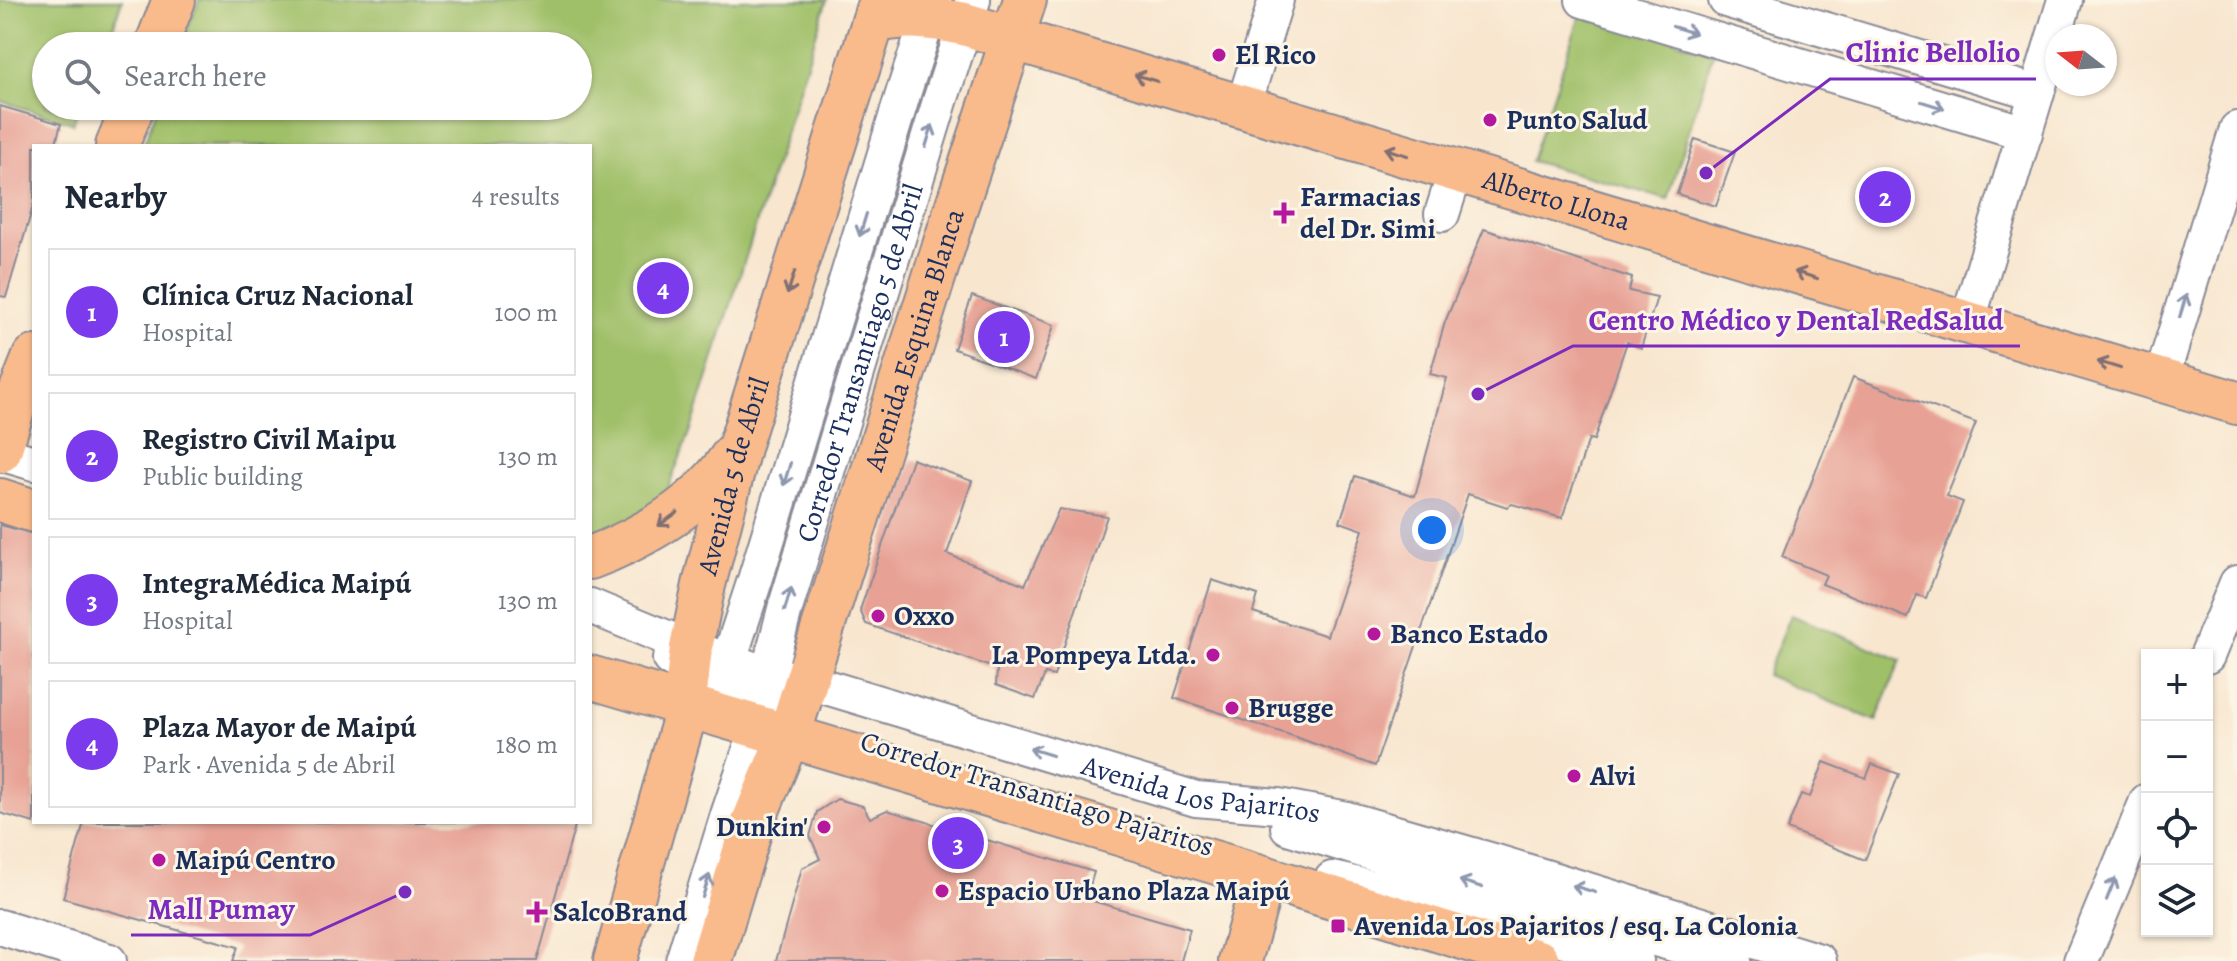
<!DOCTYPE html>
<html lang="en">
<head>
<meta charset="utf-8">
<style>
  :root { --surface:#fff; --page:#f6f6f7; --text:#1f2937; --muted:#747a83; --line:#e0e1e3; --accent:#7c3aed }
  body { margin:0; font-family:Alegreya,serif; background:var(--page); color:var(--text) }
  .controls { position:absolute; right:24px; bottom:24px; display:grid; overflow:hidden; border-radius:0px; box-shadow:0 2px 6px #0004 }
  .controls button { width:72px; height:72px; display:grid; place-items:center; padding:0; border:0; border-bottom:2px solid var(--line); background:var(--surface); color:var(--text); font:40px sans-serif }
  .compass { position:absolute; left:2045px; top:24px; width:72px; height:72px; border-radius:50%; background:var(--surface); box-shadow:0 2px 6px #0004; rotate:287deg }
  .you { position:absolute; left:1432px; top:530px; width:28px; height:28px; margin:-20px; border:6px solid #fff; border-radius:50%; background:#1a73e8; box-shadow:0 0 0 12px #1a73e833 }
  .badge { display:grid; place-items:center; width:52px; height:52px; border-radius:50%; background:var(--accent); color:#fff; font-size:26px; font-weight:700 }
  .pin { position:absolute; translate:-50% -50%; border:4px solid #fff; box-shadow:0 2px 8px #0006 }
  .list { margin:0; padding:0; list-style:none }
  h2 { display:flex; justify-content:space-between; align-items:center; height:104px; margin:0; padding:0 32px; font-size:34px }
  h2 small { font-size:26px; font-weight:400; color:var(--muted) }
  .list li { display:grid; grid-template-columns:52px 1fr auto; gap:24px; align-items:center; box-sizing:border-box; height:128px; margin:0 16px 16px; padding:0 16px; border:2px solid var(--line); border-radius:0px }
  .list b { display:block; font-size:30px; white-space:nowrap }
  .list p { margin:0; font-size:26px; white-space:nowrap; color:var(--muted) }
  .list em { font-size:26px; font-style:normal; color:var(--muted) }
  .icon { flex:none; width:44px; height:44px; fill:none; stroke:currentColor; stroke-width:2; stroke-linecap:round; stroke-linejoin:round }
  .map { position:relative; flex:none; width:2237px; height:961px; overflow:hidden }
  .search { position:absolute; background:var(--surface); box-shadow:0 2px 6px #0004; left:32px; top:32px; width:560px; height:88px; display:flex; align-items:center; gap:20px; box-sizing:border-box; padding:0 28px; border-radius:44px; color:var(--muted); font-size:30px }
  .panel { position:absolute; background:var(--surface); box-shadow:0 2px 6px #0004; left:32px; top:144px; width:560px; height:680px; border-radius:0px }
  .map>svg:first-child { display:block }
  .green { fill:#9fbf68; stroke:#5d7763; stroke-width:2 }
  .building { fill:#e7a295 }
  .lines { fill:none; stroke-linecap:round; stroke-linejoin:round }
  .minor-casing { stroke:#8a8a96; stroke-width:38 }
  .major-casing { stroke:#8a8a96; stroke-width:46 }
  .minor { stroke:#fff; stroke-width:34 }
  .major { stroke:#fabb8c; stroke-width:42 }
  .oneway { stroke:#8d97ae }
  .oneway2 { stroke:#7f6e73 }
  .poi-dot { fill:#b5179e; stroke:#fcf5e5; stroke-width:3 }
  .labels { text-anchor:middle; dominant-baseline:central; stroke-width:6; stroke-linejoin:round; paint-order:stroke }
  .poi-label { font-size:28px; font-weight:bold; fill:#1b2f5e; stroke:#fcf5e5; text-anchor:start }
  .street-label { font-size:28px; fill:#1b2f5e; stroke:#fcf5e5 }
  .leader { fill:none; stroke:#7b2cbf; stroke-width:3 }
  .callout-dot { fill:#7b2cbf; stroke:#fcf5e5; stroke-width:3 }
  .callout-label { font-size:30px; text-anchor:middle; font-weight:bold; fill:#7b2cbf; stroke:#fcf5e5; stroke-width:6; stroke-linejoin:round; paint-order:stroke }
</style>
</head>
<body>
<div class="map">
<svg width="2237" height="961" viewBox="0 0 2237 961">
  <rect width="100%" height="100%" fill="#fcf5e5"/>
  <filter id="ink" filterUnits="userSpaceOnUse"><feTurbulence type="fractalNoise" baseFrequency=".0125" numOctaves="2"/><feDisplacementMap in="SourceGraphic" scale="16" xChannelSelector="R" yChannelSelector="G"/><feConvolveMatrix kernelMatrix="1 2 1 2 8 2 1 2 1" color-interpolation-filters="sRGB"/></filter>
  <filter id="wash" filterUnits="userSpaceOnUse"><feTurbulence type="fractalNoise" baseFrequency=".006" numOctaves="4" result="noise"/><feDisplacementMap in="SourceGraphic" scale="32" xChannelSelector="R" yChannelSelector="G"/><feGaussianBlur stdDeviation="1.8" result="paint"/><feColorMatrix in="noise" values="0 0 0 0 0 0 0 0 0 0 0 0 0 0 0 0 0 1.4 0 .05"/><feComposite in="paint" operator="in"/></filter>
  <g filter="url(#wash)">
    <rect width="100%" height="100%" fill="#f8e6cf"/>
    <path class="green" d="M0,0H122L107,46H46V106H80L73,123L0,101Z
      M199,0H827L691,430L664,498L590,546V146H143L158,106H578V46H181Z
      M1582,10L1713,53L1668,199L1531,161Z
      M1791,615L1901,660L1876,721L1766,675Z"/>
    <g id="blocks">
      <path class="building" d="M0,106L61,124L55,146H34V203L6,297L0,296Z
        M1695,139L1735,152L1716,206L1677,194Z
        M1484,229L1632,278L1629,291L1657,297L1641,348L1627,342L1594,440L1589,439L1562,518L1512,504L1507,507L1468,494L1375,766L1293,736L1174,698L1212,580L1258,595L1253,612L1327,636L1363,530L1340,522L1355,476L1415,496L1447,378L1430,374L1445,322Z
        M972,296L1054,325L1036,379L954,349Z
        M1853,377L1976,423L1947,496L1963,502L1926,598L1917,595L1908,618L1822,584L1826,575L1782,557Z
        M912,459L972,481L947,554L1025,585L1059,509L1107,516L1054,676L1045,674L1035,699L996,685L997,669L866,624L860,610Z
        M0,525L34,534V823L0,813Z
        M1824,762L1866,778L1872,764L1899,774L1865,860L1787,829L1801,794L1810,797Z
        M837,799L863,806L870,818L887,810L1094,872L1086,899L1190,929L1181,961H776L802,868L820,859L810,836L817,812Z
        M84,822H576L537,961H233L238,947L63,898Z"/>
    </g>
  </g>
  <g filter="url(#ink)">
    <use href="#blocks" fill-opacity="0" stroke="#8a8a96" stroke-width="2"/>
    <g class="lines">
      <g class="minor-casing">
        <g id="minor">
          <path d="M1583,0L2025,133"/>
          <path d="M1726,0L2037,93"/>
          <path d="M1243,107L1276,0"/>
          <path d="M1442,214L1456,170"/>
          <path d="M1967,323L2065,0"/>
          <path d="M2161,380L2237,129"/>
          <path d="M0,453L34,463"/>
          <path id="s1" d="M590,606L691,648L768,674L805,681L836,690L1196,799L1278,806L1347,819L1490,860L1819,961"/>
          <path d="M2207,656L2237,583"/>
          <path d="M670,659L752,705L786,718"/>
          <path d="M720,678L729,660L756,577L904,91L934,0"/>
          <path d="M1288,827L1598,923L1734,961"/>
          <path d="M1332,879L1404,895L1487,917L1636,961"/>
          <path d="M0,927L109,961"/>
          <path id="s2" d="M683,961L728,815L758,727L768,674L785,609L940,101L973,0"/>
          <path d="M2081,961L2147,801"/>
        </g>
      </g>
      <g class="major-casing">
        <g id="major">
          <path id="s3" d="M873,22C905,14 932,18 964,24L2237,403"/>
          <path d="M156,46L174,0"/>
          <path d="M117,146L133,106"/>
          <path d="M0,451L13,410L34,357"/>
          <path d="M0,500L34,511"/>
          <path d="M590,558C646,537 699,506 733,455"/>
          <path d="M590,677L1264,877L1538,961"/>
          <path id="s4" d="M615,961L682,726L691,648L704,585L740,444L880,0"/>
          <path id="s5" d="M711,961L753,822L789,735L956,208L1025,0"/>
          <path d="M1240,961L1264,877"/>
        </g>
      </g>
      <use href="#minor" class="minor"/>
      <use href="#major" class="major"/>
    </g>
    <defs><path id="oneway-shaft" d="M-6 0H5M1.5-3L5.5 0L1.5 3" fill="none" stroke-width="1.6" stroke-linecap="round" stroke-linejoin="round" transform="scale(2)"/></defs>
    <g class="oneway">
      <use href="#oneway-shaft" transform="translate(1684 30) rotate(17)"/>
      <use href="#oneway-shaft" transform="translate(1933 105) rotate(17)"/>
      <use href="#oneway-shaft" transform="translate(929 136) rotate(-73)"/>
      <use href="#oneway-shaft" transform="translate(863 225) rotate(107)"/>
      <use href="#oneway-shaft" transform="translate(2183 306) rotate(-73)"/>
      <use href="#oneway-shaft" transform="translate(787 474) rotate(107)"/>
      <use href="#oneway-shaft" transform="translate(788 599) rotate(-73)"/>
      <use href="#oneway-shaft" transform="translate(1041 752) rotate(-163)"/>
      <use href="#oneway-shaft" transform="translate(1471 884) rotate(-163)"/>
      <use href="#oneway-shaft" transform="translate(706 886) rotate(-73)"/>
      <use href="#oneway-shaft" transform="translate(1584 889) rotate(-163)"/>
      <use href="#oneway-shaft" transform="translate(2111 889) rotate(-68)"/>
    </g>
    <g class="oneway2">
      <use href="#oneway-shaft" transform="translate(1146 78) rotate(-163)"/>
      <use href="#oneway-shaft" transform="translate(1396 152) rotate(-163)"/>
      <use href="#oneway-shaft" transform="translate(1806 275) rotate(-163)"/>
      <use href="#oneway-shaft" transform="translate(791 283) rotate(108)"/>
      <use href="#oneway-shaft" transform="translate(2109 365) rotate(-163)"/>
      <use href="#oneway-shaft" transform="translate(668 519) rotate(145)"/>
    </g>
  </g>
  <g class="poi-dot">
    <circle cx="1219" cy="55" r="8"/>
    <circle cx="1490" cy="120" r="8"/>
    <path d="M1280 201h8v8h8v8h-8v8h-8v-8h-8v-8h8z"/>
    <circle cx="878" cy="616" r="8"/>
    <circle cx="1374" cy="634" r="8"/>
    <circle cx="1213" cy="655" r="8"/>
    <circle cx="1232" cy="708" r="8"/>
    <circle cx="1574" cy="776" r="8"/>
    <circle cx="824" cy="827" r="8"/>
    <circle cx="159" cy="860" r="8"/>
    <circle cx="942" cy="891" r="8"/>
    <path d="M533 900h8v8h8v8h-8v8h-8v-8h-8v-8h8z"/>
    <rect x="1330" y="918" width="16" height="16" rx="4"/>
  </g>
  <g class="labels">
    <g class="poi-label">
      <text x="1235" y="55">El Rico</text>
      <text x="1506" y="120">Punto Salud</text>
      <text x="1300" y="197">Farmacias<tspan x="1300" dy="32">del Dr. Simi</tspan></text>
      <text x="894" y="616">Oxxo</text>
      <text x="1390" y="634">Banco Estado</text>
      <text x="1197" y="655" text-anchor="end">La Pompeya Ltda.</text>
      <text x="1248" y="708">Brugge</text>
      <text x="1590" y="776">Alvi</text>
      <text x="808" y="827" text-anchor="end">Dunkin'</text>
      <text x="175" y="860">Maipú Centro</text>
      <text x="958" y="891">Espacio Urbano Plaza Maipú</text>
      <text x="553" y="912">SalcoBrand</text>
      <text x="1354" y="926">Avenida Los Pajaritos / esq. La Colonia</text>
    </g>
    <g class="street-label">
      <text stroke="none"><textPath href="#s3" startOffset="710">Alberto Llona</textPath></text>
      <text stroke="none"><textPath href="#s5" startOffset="654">Avenida Esquina Blanca</textPath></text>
      <text stroke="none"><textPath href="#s2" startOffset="624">Corredor Transantiago 5 de Abril</textPath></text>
      <text stroke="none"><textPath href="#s4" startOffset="500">Avenida 5 de Abril</textPath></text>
      <text stroke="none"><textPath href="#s1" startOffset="640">Avenida Los Pajaritos</textPath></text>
      <text transform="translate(1037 794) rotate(17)">Corredor Transantiago Pajaritos</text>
    </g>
  </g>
  <path class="leader" d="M1706 173L1830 79H2036M1478 394L1573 346H2020M405 892L310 935H131"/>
  <g class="callout-dot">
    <circle cx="1706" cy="173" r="8"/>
    <circle cx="1478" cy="394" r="8"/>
    <circle cx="405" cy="892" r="8"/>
  </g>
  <g class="callout-label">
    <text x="1933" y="62">Clinic Bellolio</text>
    <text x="1796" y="330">Centro Médico y Dental RedSalud</text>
    <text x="221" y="919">Mall Pumay</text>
  </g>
</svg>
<div class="controls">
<button>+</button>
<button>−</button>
<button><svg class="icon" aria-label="locate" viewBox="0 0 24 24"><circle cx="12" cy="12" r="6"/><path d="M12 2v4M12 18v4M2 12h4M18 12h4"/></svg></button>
<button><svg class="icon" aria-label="layers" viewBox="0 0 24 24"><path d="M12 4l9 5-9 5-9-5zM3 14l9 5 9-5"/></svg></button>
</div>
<svg class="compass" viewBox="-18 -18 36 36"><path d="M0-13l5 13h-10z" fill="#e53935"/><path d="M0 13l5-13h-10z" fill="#747a83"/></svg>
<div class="you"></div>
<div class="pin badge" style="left:1004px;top:337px">1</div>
<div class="pin badge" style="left:1885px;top:197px">2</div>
<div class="pin badge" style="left:958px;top:843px">3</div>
<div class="pin badge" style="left:663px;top:288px">4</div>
<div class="search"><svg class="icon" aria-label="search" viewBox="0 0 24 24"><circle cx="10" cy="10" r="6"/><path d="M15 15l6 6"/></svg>Search here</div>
<section class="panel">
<h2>Nearby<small>4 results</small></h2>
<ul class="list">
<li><span class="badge">1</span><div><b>Clínica Cruz Nacional</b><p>Hospital</p></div><em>100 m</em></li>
<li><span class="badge">2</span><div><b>Registro Civil Maipu</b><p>Public building</p></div><em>130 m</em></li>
<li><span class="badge">3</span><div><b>IntegraMédica Maipú</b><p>Hospital</p></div><em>130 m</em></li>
<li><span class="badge">4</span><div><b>Plaza Mayor de Maipú</b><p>Park · Avenida 5 de Abril</p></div><em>180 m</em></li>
</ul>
</section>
</div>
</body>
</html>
